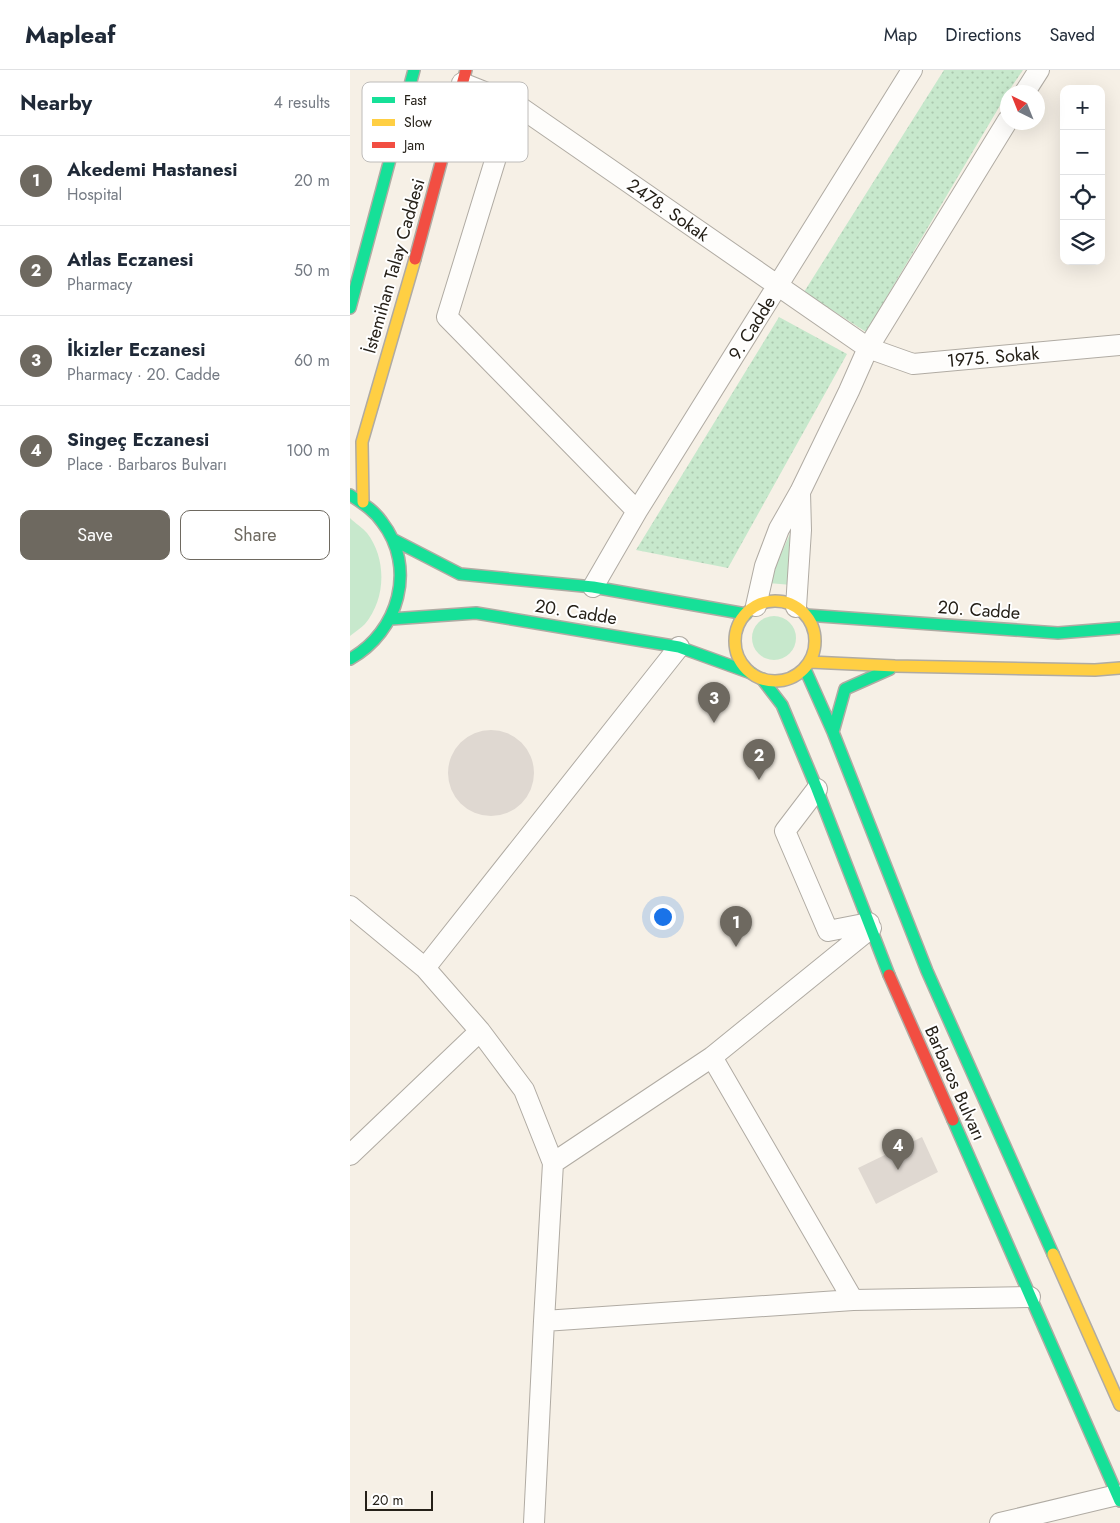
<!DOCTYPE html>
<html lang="en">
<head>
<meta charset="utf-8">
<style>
  :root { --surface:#fff; --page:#f6f6f7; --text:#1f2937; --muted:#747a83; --line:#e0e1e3; --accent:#6e6960 }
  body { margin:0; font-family:Jost,sans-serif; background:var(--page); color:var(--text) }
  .controls { position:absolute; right:15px; top:15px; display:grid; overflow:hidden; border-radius:10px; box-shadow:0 5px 20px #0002 }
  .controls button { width:45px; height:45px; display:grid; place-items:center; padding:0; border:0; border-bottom:1px solid var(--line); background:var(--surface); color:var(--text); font:25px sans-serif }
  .compass { position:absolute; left:650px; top:15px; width:45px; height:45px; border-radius:50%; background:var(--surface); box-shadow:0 5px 20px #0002; rotate:317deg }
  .scale { position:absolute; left:15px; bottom:12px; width:68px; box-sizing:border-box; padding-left:5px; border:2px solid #252018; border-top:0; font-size:14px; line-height:18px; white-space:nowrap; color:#252018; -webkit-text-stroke:4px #fff; paint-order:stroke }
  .you { position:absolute; left:312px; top:846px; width:18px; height:18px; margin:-12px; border:4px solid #fff; border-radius:50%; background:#1a73e8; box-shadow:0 0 0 8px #1a73e833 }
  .badge { display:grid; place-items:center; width:32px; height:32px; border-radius:50%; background:var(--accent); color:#fff; font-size:16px; font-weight:700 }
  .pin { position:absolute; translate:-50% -41px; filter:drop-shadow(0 1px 2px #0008) }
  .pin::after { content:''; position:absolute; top:26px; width:18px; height:15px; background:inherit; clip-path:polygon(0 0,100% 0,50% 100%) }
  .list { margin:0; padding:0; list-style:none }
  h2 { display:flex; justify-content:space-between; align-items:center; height:65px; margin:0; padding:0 20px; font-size:21px }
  h2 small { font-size:16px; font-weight:400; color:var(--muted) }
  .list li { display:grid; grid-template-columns:32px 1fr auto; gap:15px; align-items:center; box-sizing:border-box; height:90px; padding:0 20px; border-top:1px solid var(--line) }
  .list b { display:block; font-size:19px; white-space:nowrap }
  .list p { margin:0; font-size:16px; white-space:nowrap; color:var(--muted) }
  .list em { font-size:16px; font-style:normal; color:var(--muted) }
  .actions { display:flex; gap:10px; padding:15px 20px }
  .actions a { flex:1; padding:11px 0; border:1px solid var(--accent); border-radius:10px; text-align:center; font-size:18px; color:var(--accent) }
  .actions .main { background:var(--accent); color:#fff }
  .icon { flex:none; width:28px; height:28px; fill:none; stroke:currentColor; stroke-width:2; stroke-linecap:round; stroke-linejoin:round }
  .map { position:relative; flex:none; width:770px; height:1453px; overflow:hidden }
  header { display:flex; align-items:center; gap:30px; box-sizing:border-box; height:70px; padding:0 25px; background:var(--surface); border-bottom:1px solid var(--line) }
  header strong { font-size:24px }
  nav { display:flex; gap:28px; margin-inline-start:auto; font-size:18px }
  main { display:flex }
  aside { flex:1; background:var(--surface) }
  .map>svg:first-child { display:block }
  .grass { fill:#c7e8cc }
  .park { fill:url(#park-dots) }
  .building { fill:#dfd8d1 }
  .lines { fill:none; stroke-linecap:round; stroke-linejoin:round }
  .street-casing { stroke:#b0aba3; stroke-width:22 }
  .fast-casing { stroke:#b0aba3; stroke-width:14 }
  .slow-casing { stroke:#b0aba3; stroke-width:14 }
  .jam-casing { stroke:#b0aba3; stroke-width:14 }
  .street { stroke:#fefdfb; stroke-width:20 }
  .fast { stroke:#16e098; stroke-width:11 }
  .slow { stroke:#ffcf43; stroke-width:11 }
  .jam { stroke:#f24e42; stroke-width:11 }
  .labels { text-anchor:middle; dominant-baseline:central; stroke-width:4; stroke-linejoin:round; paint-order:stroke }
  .street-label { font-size:18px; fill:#252018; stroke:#fff }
  .key { fill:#fff; stroke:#bebcba; stroke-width:1 }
  .key-label { font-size:14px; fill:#252018 }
</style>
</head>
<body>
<header>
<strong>Mapleaf</strong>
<nav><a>Map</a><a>Directions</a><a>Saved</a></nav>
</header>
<main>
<aside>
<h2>Nearby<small>4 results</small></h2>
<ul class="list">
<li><span class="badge">1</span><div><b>Akedemi Hastanesi</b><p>Hospital</p></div><em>20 m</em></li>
<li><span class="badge">2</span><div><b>Atlas Eczanesi</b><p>Pharmacy</p></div><em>50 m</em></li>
<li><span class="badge">3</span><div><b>İkizler Eczanesi</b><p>Pharmacy · 20. Cadde</p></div><em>60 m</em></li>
<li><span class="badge">4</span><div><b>Singeç Eczanesi</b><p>Place · Barbaros Bulvarı</p></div><em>100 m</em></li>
</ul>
<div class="actions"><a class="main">Save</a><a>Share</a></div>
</aside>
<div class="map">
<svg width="770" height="1453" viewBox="0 0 770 1453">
  <defs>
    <pattern id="park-dots" width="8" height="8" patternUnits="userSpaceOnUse" patternTransform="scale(1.25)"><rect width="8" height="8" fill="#c7e8cc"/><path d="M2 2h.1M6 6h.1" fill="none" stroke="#abc7ae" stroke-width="1.8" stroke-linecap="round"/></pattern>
  </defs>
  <rect width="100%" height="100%" fill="#f6f0e6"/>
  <path class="grass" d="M0,448C5,453 13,458 17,463C37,489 36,529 15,554C11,558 5,562 0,566Z
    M443,457L442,515L418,513Z
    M402 568a22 22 0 1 1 44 0a22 22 0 1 1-44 0Z"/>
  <path class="park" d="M594,0H673L658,22L516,262L454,222Z
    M429,247L497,284L378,498L286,480Z"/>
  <path class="building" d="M98 703a43 43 0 1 1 86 0a43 43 0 1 1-86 0Z
    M572,1067L588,1102L526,1134L508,1098Z"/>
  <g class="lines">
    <g class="street-casing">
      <path id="street" d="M112,13L167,35L518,278L563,294L770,275
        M675,22L689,0
        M156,55L97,247L287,441
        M243,517L287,441L562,0
        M406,536L415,496L429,459L450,422L499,321L518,278L658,50
        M446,537L451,460L450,422
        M467,719L435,761L478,861L519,853
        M0,836L75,898L130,961L174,1020L203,1093L194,1251L184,1453
        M75,898L329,577
        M362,987L503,1230
        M0,1085L130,961
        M203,1093L362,987L521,858
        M194,1251L503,1230L680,1227
        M650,1453L767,1425"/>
    </g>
    <g class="fast-casing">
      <path id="fast" d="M0,238L64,0
        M0,425C12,433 24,440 32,452C67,497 49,562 0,589
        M44,470L110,504L243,517L396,544
        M456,545L708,563L770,558
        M41,549L126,543L329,577L401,603
        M455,599L483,662L577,901L703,1184
        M412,609L432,635L467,719L539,905
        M483,662L495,619L540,599
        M603,1050L770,1431"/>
    </g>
    <g class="slow-casing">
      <path id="slow" d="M13,432L12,372L65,189
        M385 571a40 40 0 1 1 80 0a40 40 0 1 1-80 0Z
        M460,592L545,596L745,600L770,598
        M703,1184L770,1335"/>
    </g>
    <g class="jam-casing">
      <path id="jam" d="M65,189L116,0
        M539,905L603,1050"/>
    </g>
    <use href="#street" class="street"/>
    <use href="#fast" class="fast"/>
    <use href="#slow" class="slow"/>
    <use href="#jam" class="jam"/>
  </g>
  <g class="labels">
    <g class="street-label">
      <text transform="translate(318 140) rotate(35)">2478. Sokak</text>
      <text transform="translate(44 196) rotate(-74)">İstemihan Talay Caddesi</text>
      <text transform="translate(402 258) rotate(-58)">9. Cadde</text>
      <text transform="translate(643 287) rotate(-5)">1975. Sokak</text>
      <text transform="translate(629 540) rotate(4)">20. Cadde</text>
      <text transform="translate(226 542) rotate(9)">20. Cadde</text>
      <text transform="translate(605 1013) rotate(66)">Barbaros Bulvarı</text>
    </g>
  </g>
  <rect x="12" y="12" width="166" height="80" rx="8" class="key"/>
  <rect x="22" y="27" width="23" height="6" fill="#16e098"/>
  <rect x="22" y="49" width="23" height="7" fill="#ffcf43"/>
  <rect x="22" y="72" width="23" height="6" fill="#f24e42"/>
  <g class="key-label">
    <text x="54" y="35">Fast</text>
    <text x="54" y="57">Slow</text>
    <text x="54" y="80">Jam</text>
  </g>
</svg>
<div class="controls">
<button>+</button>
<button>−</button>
<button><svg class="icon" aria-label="locate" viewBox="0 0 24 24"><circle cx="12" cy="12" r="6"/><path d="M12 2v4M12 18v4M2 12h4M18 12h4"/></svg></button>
<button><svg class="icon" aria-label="layers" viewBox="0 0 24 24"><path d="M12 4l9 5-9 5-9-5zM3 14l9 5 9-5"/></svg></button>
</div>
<svg class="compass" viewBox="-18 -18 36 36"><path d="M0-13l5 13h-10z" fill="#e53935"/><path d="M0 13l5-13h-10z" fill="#747a83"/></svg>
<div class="scale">20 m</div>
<div class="you"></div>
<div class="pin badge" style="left:386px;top:877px">1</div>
<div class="pin badge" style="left:409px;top:710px">2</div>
<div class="pin badge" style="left:364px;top:653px">3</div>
<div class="pin badge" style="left:548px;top:1100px">4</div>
</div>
</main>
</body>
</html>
